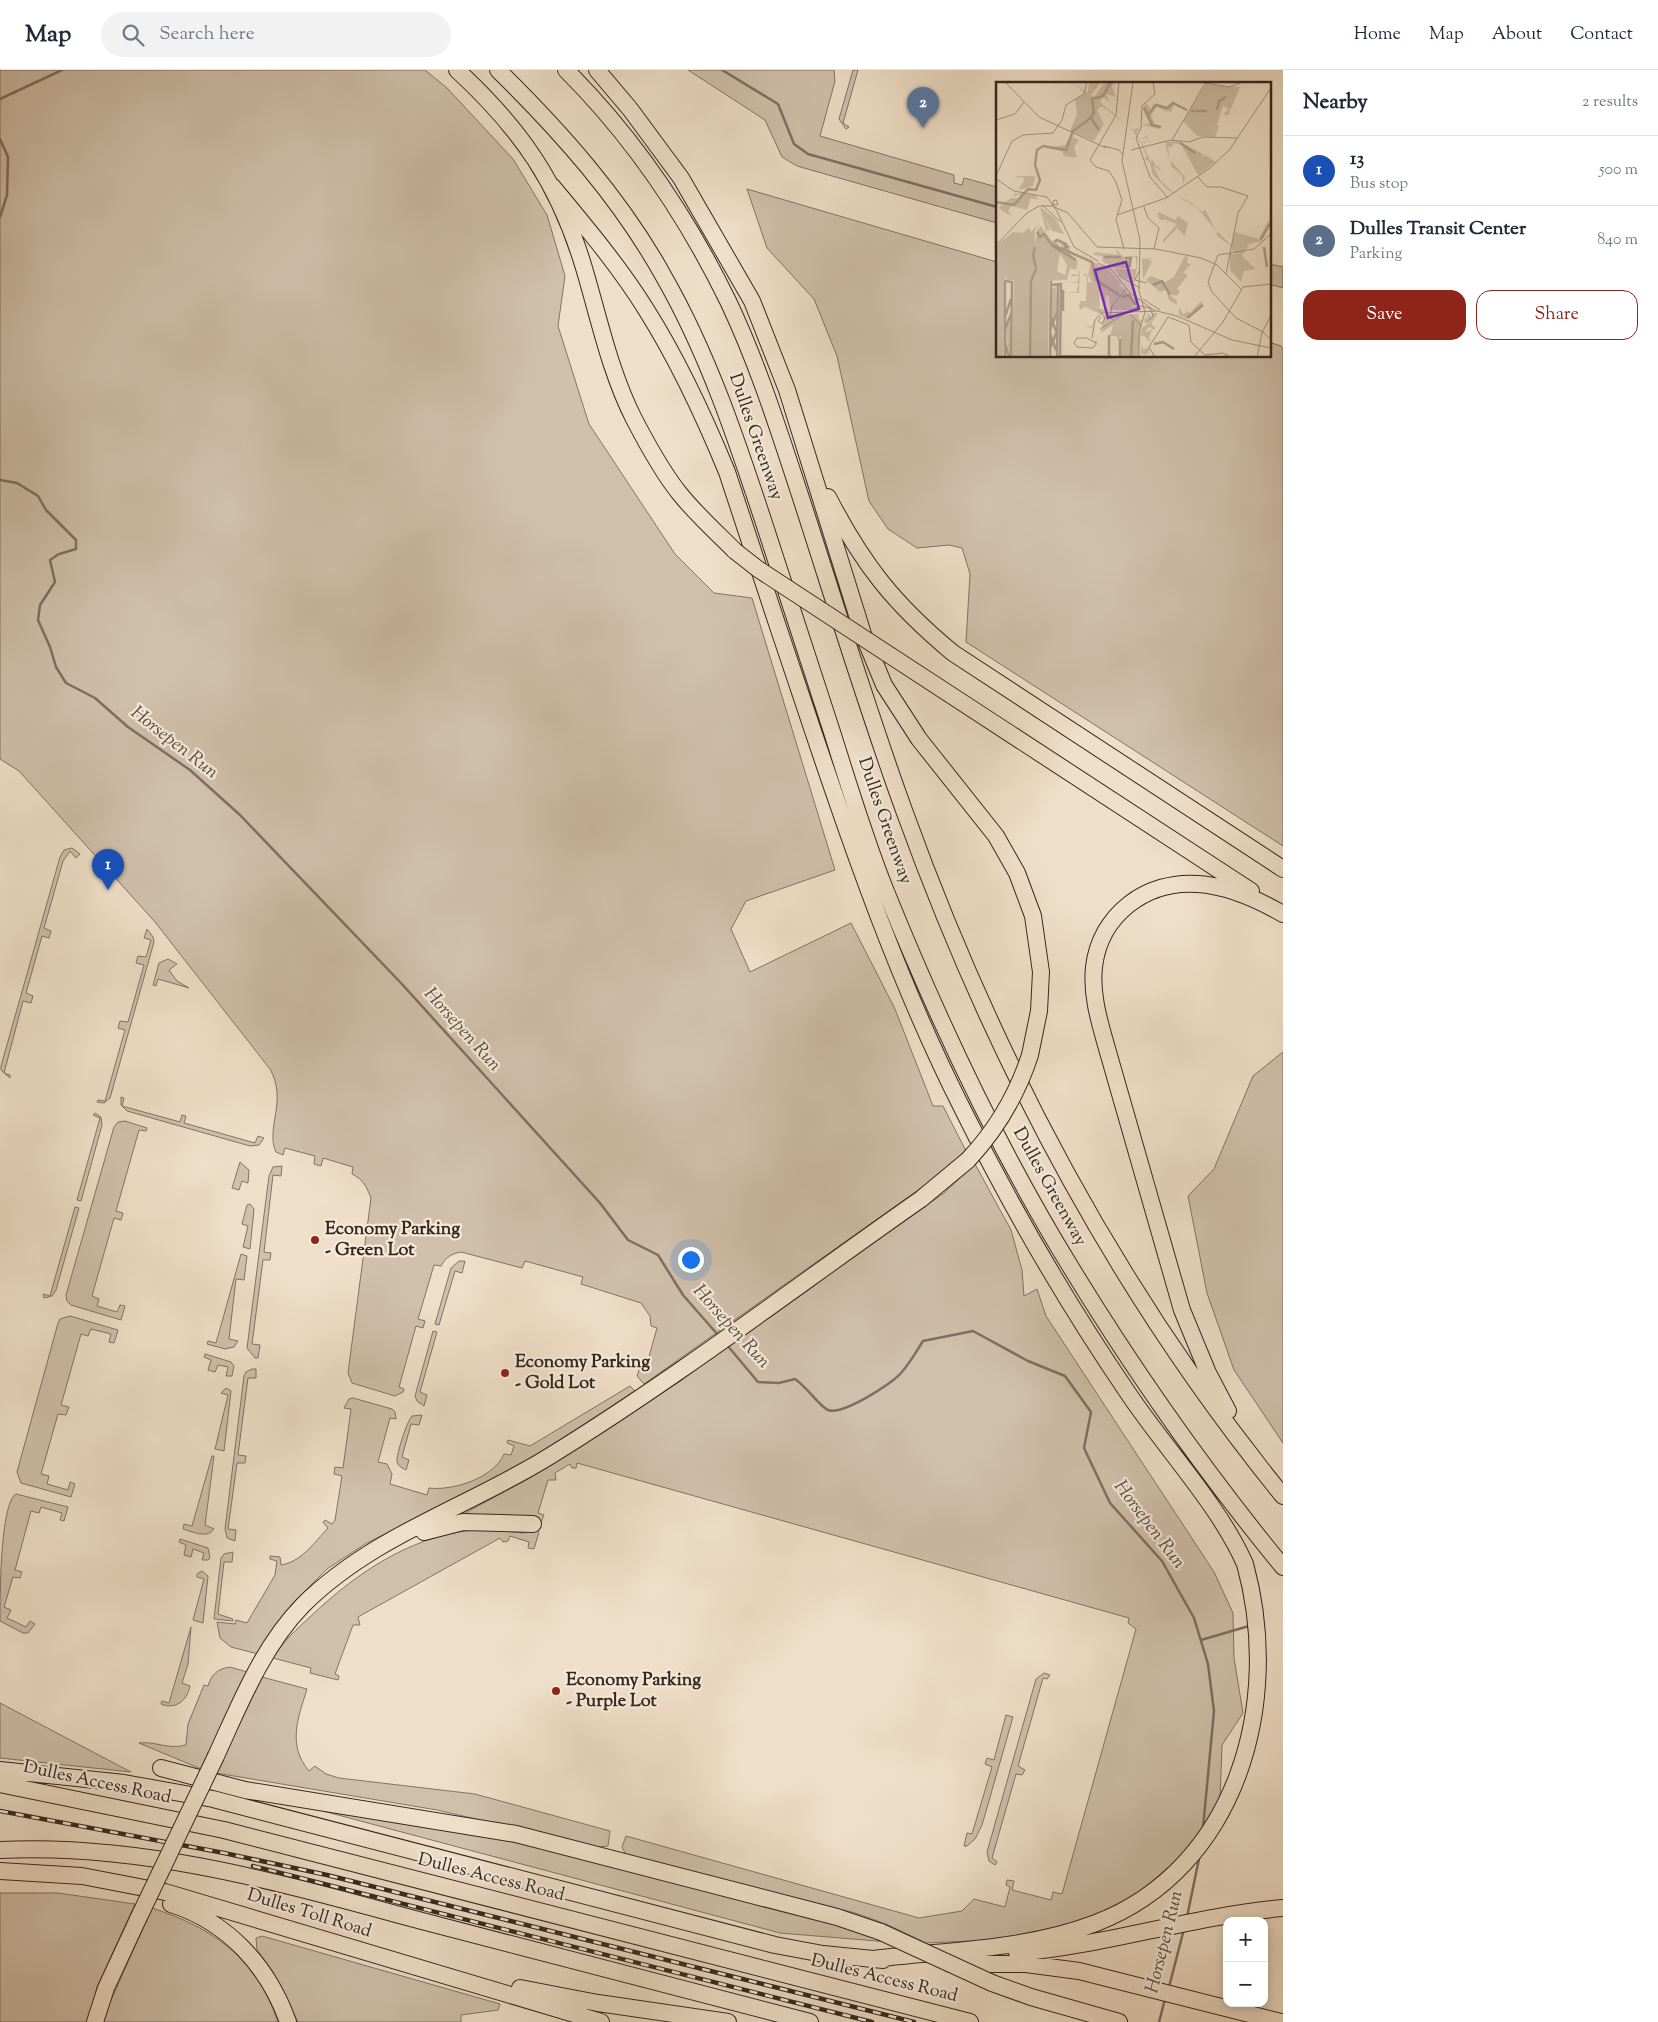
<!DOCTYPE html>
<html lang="en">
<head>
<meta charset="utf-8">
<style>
  :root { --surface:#fff; --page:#f2f2f3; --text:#1f2937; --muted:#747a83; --line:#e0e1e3; --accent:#8f2418 }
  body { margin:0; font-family:"Sorts Mill Goudy",serif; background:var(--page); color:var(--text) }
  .controls { position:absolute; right:15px; bottom:15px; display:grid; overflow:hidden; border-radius:10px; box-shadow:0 2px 8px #0003 }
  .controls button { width:45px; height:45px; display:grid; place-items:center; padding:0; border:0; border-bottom:1px solid var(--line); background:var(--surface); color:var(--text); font:25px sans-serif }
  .you { position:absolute; left:690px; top:1189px; width:18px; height:18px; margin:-12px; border:4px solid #fff; border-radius:50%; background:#1a73e8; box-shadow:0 0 0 8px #1a73e833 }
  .badge { display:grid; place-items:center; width:32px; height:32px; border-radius:50%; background:var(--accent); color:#fff; font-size:16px; font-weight:700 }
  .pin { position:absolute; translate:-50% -41px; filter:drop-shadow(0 1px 2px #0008) }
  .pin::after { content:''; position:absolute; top:26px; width:18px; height:15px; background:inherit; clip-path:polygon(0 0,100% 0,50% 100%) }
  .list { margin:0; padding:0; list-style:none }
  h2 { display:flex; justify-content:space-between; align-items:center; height:65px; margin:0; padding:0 20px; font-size:21px }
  h2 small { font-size:16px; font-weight:400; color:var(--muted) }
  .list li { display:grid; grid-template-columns:32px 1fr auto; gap:15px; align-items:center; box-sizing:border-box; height:70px; padding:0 20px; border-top:1px solid var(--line) }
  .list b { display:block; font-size:19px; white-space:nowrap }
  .list p { margin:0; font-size:16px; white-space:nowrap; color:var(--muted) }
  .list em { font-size:16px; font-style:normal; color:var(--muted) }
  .actions { display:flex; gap:10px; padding:15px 20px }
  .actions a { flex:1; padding:11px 0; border:1px solid var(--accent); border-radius:15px; text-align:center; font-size:18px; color:var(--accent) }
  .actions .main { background:var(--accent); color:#fff }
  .icon { flex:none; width:28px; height:28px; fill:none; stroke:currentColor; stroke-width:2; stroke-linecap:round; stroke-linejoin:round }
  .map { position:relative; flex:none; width:1283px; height:1952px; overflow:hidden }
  header { display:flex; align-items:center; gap:30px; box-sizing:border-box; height:70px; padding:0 25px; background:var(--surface); border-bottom:1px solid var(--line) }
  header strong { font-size:24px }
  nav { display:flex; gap:28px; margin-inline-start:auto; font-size:18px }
  .search { width:350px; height:45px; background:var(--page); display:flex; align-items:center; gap:12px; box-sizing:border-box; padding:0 18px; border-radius:28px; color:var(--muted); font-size:19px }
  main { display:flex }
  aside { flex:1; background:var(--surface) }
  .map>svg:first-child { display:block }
  .green { fill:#d0c0ab; stroke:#837364 }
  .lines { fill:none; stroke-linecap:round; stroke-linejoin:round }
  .stream { stroke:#7f6f61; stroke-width:2.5 }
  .highway-casing { stroke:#36261e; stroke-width:18 }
  .highway { stroke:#efdfc8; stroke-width:16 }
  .rail-casing { stroke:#36261e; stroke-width:4.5 }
  .rail { stroke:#f5eadb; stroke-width:2.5; stroke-dasharray:8; stroke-linecap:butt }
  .highway-bridge-casing { stroke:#36261e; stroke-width:18; stroke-linecap:butt }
  .highway-bridge { stroke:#efdfc8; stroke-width:16 }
  .poi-dot { fill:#8f2418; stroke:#f5eadb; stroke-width:2 }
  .labels { text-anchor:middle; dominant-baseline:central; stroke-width:4.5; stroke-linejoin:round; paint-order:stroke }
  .street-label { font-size:18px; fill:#36261e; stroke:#f5eadb }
  .poi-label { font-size:18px; font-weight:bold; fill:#36261e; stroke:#f5eadb; text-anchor:start }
  .water-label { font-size:19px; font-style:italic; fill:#5b4b40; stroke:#f5eadb }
  .inset-river { fill:none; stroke:#b0a08e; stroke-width:2.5 }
  .inset-road { fill:none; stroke:#a59584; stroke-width:1 }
  .view { fill:#7b2cbf; fill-opacity:0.15; stroke:#7b2cbf; stroke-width:2.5 }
  .inset-edge { fill:none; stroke:#36261e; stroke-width:2.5 }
</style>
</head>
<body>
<header>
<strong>Map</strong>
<div class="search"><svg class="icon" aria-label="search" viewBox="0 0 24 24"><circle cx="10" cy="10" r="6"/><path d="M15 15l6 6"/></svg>Search here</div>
<nav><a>Home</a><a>Map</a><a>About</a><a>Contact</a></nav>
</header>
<main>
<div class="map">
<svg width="1283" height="1952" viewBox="0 0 1283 1952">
  <rect width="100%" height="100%" fill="#efdfc8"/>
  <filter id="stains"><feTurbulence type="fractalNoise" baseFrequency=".004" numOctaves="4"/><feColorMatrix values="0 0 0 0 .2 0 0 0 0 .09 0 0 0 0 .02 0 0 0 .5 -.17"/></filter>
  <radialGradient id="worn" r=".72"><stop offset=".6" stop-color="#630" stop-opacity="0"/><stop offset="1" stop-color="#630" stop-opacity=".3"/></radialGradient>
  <path class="green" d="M0,0H425L447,18L513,89L547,145L565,206L558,256L589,354L675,484L714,523L752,528L835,800L746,831L731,859L750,902L851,853L895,939L933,1036H943L966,1081L931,1111L644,1314L637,1306L639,1300L645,1301L657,1258L651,1256L650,1246L641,1233L581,1214L583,1207L525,1191L522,1198L461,1182C451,1184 446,1187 441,1196L434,1195L418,1249L425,1251L423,1258L416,1256L399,1317L404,1319L403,1322L395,1326L352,1313L348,1303L371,1128C366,1116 364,1110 352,1104L353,1097L323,1088L321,1096L314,1094L315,1086L285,1078L283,1085L276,1082C265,1059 288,1031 270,999L155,852L19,701L0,689Z
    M688,0H834L835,11L820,66L954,105V113L962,115L964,108L997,117V153L797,96L782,87L765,50Z
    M853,0H858L843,53L849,57L846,59L839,49Z
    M747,119L997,192V286H1269V272L1281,276L1283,279V776L966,572L970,504L962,478L949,475L917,478L888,459L869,431L837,286L814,229L767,178Z
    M1269,194L1283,197V218L1269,214Z
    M72,778L80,784L76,788L70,781L63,791L44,858L51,861L49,868L42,866L26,923L33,926L31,933L23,931L4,1003L10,1005V1008L1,1000V996L60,787L64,780Z
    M147,859L153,867L154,872L110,1028L104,1033L97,1032L98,1030L105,1031L125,960L118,958L120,951L128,952L144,895L136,893L138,886L146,887L151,870L144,868Z
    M168,889L177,894L169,900L177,911L189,918L158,909L156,916L153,915L159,893Z
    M1283,982V1373L1234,1300L1207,1223L1188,1126L1214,1099L1253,1006Z
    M121,1027L124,1028L122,1036L180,1052L182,1045L186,1046L184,1053L255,1073L258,1066L264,1068L259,1075L250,1076L127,1041L121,1035Z
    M95,1043L101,1047L102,1055L81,1131L77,1130L100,1048L93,1045Z
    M125,1051L147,1058L146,1061L139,1060L116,1141L123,1143L121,1150L114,1148L92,1226L99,1229L97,1236L117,1242L120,1235L125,1236L121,1250L71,1235L67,1231L66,1225L114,1057L118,1052Z
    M240,1092L249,1100L248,1113L242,1111L239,1120L232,1118Z
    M975,1094L1011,1160L1022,1200L1024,1226L1037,1219L1046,1246L1214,1502L1233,1543L1234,1588L1243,1643L1222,1675L1220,1730L1191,1778L1137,1824L1109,1838L1083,1850L1041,1861L994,1870L926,1873L886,1854L855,1843L626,1785L622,1777L626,1766L919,1848L962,1841L974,1829L1005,1837L1010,1817L1006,1815L1007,1810L1014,1811L1012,1820L1051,1830L1053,1822L1062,1824L1136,1559L1128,1553L1129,1548L577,1393L576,1398H572L570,1394L555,1403L556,1410H548L538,1443L544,1445L541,1452L456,1448L526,1410L682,1310L693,1300L944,1123Z
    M282,1096L281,1106L273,1105L264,1182L271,1183L270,1190H263L252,1274L260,1275L258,1288H255L247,1278L269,1106L273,1097Z
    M250,1134L254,1139L250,1179L243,1177L248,1156L242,1154L247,1135Z
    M75,1137L79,1138L56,1220L52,1226L44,1228L43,1224L50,1226Z
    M241,1184L247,1186L244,1210L236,1209L229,1269L238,1271L234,1277L225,1279L207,1274L208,1271L216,1273Z
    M459,1191H465L462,1203L455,1201L439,1255L435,1254L451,1198Z
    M70,1246L118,1260L114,1273L109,1272L111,1264L91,1259L88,1266L81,1264L61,1335L69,1337L66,1345L58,1344L41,1404L49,1406L47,1414L68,1420L70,1412L75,1414L71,1427L21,1413L17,1402L58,1253L60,1249Z
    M433,1261L437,1262L420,1322L427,1325L424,1336L417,1331L415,1326Z
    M205,1284L231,1292L234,1296L232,1306H226L228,1297L218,1295L215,1302L208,1300L211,1290L204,1287Z
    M252,1299H256V1308H248L238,1385L246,1386L245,1393H237L228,1459L236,1460L235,1471L227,1468L225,1459L244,1306L246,1302Z
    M630,1316L635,1321L522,1395L365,1474L327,1499L292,1534L258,1584L231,1577L220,1568L217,1552L235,1554L236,1550L247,1553L275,1505L277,1491L270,1489V1486L280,1487L281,1495C301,1492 314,1473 328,1458L323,1452L325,1450L332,1454L335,1450L342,1406L334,1404L335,1397L343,1398L351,1339L344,1338L349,1329L353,1328L392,1339L395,1342L396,1349L390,1348L378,1392L387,1394L392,1404L390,1414L427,1425L429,1418C453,1421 494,1408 504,1384L511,1385L514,1376L507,1373L508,1370L530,1376Z
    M226,1318L231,1321L224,1381L215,1379L228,1325L221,1323Z
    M422,1345L419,1355L411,1354L402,1387L409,1390L406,1400C402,1398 399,1397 397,1392C396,1385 407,1351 412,1346Z
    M212,1386H214L205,1455L214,1459C207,1469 193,1462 183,1459L184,1454L192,1456Z
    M16,1424L68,1437L64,1451L60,1450L62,1443L41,1437L39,1443L31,1441L15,1500L22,1502L20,1508L13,1507L4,1537L11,1540L7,1548L26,1557L30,1551L35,1554L28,1563H23L0,1551C0,1528 0,1433 16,1424Z
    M486,1459L523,1463L537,1460L539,1462L534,1479L528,1478L529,1472L510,1466L508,1471L503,1472L500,1468L358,1547L360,1555H353L335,1604L339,1606L338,1610L310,1603L311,1598L273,1588C283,1571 297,1559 311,1546C361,1499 417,1462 486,1459Z
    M180,1469L208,1478L210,1488L208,1490H202L204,1483L193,1479L191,1487L184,1485L186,1475L179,1472Z
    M233,1482L232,1492H224L218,1544L233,1549V1551L214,1549L221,1488L224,1484Z
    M202,1501L208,1506L203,1553L193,1550L204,1509L197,1507V1504Z
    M191,1557L188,1594L182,1613L190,1616C187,1631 175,1640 161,1634L162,1631L169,1633Z
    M230,1597L247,1602L201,1699L139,1673C157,1671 167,1680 186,1675L188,1654L204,1615L208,1616C212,1604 217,1599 230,1597Z
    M1044,1603L1050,1605L1047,1609L1043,1608L1018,1696L1025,1700L1022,1705L1016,1704L992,1788L997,1792L995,1795L989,1791L987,1782L1036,1609Z
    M262,1607L307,1619C298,1648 287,1675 309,1701L315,1696L326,1704L339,1708L475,1724L610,1761L608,1776L598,1777L437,1740L216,1703Z
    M0,1633L131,1702L0,1688Z
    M1006,1645L1013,1647L982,1755L975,1769L967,1776H964L967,1763L972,1764L992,1697L985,1694L987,1688L994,1690Z
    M323,1741L437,1758L546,1778L803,1843L889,1872L780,1863Z
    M0,1823H58L135,1834L97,1917L89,1952H0Z
    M152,1838C213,1858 257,1888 278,1952H104L108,1937Z
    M262,1866L500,1934L498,1940L461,1945V1952H298L273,1902L257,1880L256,1868Z"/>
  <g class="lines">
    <path class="stream" d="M722,0L778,34L794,74L808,84L997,137
      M0,29L62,0
      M0,69L8,87L7,125L0,147
      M0,410L17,413L38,426L46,440L76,470V479L59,484L50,490L55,512L40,535L38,550L50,577L56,597L66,613L95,628L128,657L190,700L240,745L401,913L600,1133L628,1170L658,1185L683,1225L718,1265
      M727,1275L758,1312L779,1313L795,1309C806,1316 820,1337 828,1340C841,1346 892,1314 901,1303C910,1293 916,1282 923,1271L973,1261L1028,1291L1065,1306L1091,1342L1084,1378L1110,1433L1162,1491L1194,1548L1208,1594L1214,1641L1203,1758
      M1201,1570L1249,1556
      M1187,1847L1200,1784
      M1169,1917L1184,1859
      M1159,1952L1165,1929"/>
    <g class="highway-casing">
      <path id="highway" d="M457,0C521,59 559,114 584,198C599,248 610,302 634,349C647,374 662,402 680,424C696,444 716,462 735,481
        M498,0C561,62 621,129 664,207C708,284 736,368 764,453C787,523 810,594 833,665C849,716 865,769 885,819C937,948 997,1077 1070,1196C1134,1301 1205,1402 1283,1497
        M566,0C633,67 686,145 728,231C758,294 779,361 801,428C835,533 867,639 905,743C994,989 1117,1222 1283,1426
        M597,0L630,39L681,108L752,231L787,320L863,564L884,615L919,669L996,766L1017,803L1033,846L1041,902L1039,941L1030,985
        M552,116C585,156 620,197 647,241C679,292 704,346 727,402C755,488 784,575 813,661C856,789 901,917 962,1038C1011,1137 1066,1232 1128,1323C1164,1377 1219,1435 1245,1494C1283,1632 1238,1798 1096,1853C1026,1880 948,1880 874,1889
        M828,427C863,495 894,534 953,583L1283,799
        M891,586L1251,821
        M1228,1341L1208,1303L1182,1240L1106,975C1099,950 1091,924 1094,897C1100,845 1146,810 1198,814C1228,816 1257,829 1283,844
        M424,1462L463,1452L533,1454
        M216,1686C240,1634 262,1577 303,1535C372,1466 468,1437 550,1386C678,1307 798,1215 921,1129L968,1090
        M161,1698L245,1720L516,1764L837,1847L881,1862
        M0,1700L124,1713L213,1729L775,1875L823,1884L883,1890
        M0,1714L224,1760L970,1952
        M0,1780C145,1773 284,1814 422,1851C552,1884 681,1918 810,1952
        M0,1801L82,1806L165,1822L601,1952
        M171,1834C228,1852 268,1896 288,1952
        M1017,1883C1107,1875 1193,1846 1283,1838
        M950,1894H1026L1079,1901L1281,1952
        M992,1913L1031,1927L1119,1952
        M520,1918L598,1933L728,1952
        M95,1952L106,1918L138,1849"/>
    </g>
    <use href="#highway" class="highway"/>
    <g class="rail-casing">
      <path id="rail" d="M0,1741L224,1783L327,1805L914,1952
        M253,1796L872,1952"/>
    </g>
    <use href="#rail" class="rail"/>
    <g class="highway-bridge-casing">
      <path id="highway-bridge" d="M735,481L758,499L891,586
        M968,1090C997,1059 1017,1025 1030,985
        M138,1849L216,1686
        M881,1862L992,1913"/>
    </g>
    <use href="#highway-bridge" class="highway-bridge"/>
  </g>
  <g class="poi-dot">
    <circle cx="315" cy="1170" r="5"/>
    <circle cx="505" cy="1303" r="5"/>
    <circle cx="556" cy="1621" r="5"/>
  </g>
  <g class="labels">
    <g class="street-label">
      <text transform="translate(755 367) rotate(71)">Dulles Greenway</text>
      <text transform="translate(884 751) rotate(71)">Dulles Greenway</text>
      <text transform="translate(1049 1117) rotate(61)">Dulles Greenway</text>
      <text transform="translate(97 1713) rotate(12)">Dulles Access Road</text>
      <text transform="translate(491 1808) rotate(14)">Dulles Access Road</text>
      <text transform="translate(309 1844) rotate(17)">Dulles Toll Road</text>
      <text transform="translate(884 1909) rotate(14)">Dulles Access Road</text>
    </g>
    <g class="poi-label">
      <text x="325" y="1160">Economy Parking<tspan x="325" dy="21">- Green Lot</tspan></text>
      <text x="515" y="1293">Economy Parking<tspan x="515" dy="21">- Gold Lot</tspan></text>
      <text x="566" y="1611">Economy Parking<tspan x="566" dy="21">- Purple Lot</tspan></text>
    </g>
    <g class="water-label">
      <text transform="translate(174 673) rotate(38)">Horsepen Run</text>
      <text transform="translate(462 960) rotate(48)">Horsepen Run</text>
      <text transform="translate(731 1257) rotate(48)">Horsepen Run</text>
      <text transform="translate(1149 1455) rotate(53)">Horsepen Run</text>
      <text transform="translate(1165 1872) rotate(-76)">Horsepen Run</text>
    </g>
  </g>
  <g transform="translate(996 12)">
    <rect width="275" height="275" fill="#efdfc8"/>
    <path d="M76,0L92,11L93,0H105L95,13L98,15L109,0H119L116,4L120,15L110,12L113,20L107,15L104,20L131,43L106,24L101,28L108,42L98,59L74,49L81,32L79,17L89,11ZM210,2L244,5L232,34L227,32L233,27L227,24L221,43L229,46L223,44L219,55L201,54L187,39ZM177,20L191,28L178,23L175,30L170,28L173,31L160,24L155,33L159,43L165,44L164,47L146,43L154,41L147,28L150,21L155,27L157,22L170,26ZM133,43L138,48L144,45L140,51L144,58L148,55L146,51L148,55L153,53L151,55L155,63L150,55L144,58L146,61L149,59L150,61H146L155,81L156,77L161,85L166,76L162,84L166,90L157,83L164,98L178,111L195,121L207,130L209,127L219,147L235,163L239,150L263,157L275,133L266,159L253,162L246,174L275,202L259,187L248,189L245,200L234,188V172H243L238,171L235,164L220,153L222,151L201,126L171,107L157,93L153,79L148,77L151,75L144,59ZM74,54L83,58L78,65L81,76L68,74L66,69L50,66L69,63ZM183,59L207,72L206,75L209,73L220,80L202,93L185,62L174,61L177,62L176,65H172L174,78L189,95L187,102L186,93L176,85L170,65V60ZM22,94H39L37,104L22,108L28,99L27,95L18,96ZM19,111L39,113L43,118L35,116L31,128L16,124L12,129L17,135L2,126L15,116H23L24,112L17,115ZM44,125L60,137L68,152L56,149L48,134L54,148L50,149ZM163,130L179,138L182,134L192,141L189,154L181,146L167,161V167V158L181,142L173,139L170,142L172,138H164L161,132ZM43,142L39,148V165L41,148L45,144L55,158L62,161L64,169L71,172L64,162L70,161L74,165L75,173L82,180L80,188L83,189L84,190L83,210V211H68L66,229V207L69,211L81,210V205H76H82V201L69,200H81L83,194H76L75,199L76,192L83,193V189L74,186L71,198L53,199L52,275H16L18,198H11L9,194L7,275H0L1,163L17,150L27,151L33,146L35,150ZM64,172L71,183L69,193L61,189ZM119,167L128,175L142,174L139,200L123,193L118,187H140V175H135V186H119L107,180L106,174L98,173L99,170L122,173ZM189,174L192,175L191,181L195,182L187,191L192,193L181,207L184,209L181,214L173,212L181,219V223L173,218L170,208L164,210L150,198L155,194L169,200L178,195ZM157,176L152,178L156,179L147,197L146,177ZM95,179L112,187L125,202L123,205L125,204L140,220L134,228H114L113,214L110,213L109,226L106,206L103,205L104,225L99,224L105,230L104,226L113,229L102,232L96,246L90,245L96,244L102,231L89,225L84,228L83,224L84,219H90L91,194L86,193L90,192L92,194V200H96L92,193ZM60,205L61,229L56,238V206ZM204,220L206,219L207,224L193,237L183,233V225L187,232L191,230L188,227L194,231ZM151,231L156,235V231H162L155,242L160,246L158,248L153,245L149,250L156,248L153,256L155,261L147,253L145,255V263L148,268L153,265V270L149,273L145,271V275V253L146,246L156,238L148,241L149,235L152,237ZM143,232L142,237L146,238L142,275H125V253L122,258L120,254H114L117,243L105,251L108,233ZM14,236V268L13,272L10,247Z" fill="#d0c0ab" fill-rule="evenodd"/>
    <path class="inset-river" d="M148,25L156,43L165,45M221,28L223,19L230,15M195,29H211M153,32L160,23L171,26L177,21L191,28M96,33L95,36L103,48M92,38L98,31L96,17L107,14L115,0M184,61L199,71M0,120L18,123L32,107L40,108L44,98L39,83L41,68L47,64L70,68L77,49L92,38M41,150L44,155L48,152L55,162L96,180L100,198L123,213M265,157L275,140M58,160L61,158L70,162L69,166L73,164M55,163L80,178M39,165L37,173L40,186M268,165L271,185M108,175H125M129,176H135L133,186M9,199L16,200L15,275M55,203L65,202L64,275M157,203L166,199L174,213M126,215L133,213L140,223M67,229V208M54,233L60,249M9,235L15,217M191,236L207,223M9,247L15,232M54,247L61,231M54,251L60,268M9,260L13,275M158,262L167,260L178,267M54,267L61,249M34,274L35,199L40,187M61,274L116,275M9,275V198M54,275L55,199M61,275L62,201M113,275V253M124,275V257M135,275L137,238"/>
    <path class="inset-road" d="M9,0L43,35L110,66M123,0L120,33L94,78L100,85L113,89L120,100L126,118L120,137L128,167M137,0L126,79L144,158L143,209L149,230L143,251V275M157,0L159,12L146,24L145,46L140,56L154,95L172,116M209,1L233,5L247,0M0,38L19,32L28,20M176,58L210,0M108,64L123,68L127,73M135,68L175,58L193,60L207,55L241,56M0,94L16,59L27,53L57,51L66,38L70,23L88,12L91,0M201,94L211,105H225L252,114L242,131L230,192M0,97L18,109L51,115L61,129L78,165L102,179M46,123L65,140M57,123H60L62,122L60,118L57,119V121L58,123M148,125L152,136L163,146L158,167M121,133L170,116L214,86L234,67L275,6M275,152L258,167L222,173L212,200L216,210L240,236L267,250L275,258M0,163L31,131L43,124H56L72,131L101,165L160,167L205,176L221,183L246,208M102,181L115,187L133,210L159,229M143,189L139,198L151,201M122,193L144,206M147,217L164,228M101,225L109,236L106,242L102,239L105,235M133,228L145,224L154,226L157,234L150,241M134,232L145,244M117,238L114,235L116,224L131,206M104,247L128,232M96,256L99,238L106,231L161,229L181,234L236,258L275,266M100,261L91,256H81L78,261L81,265L96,266L100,263V259M159,275L153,265L172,235L193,243L195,260L209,273L227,271L234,275M198,275L227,240L247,205L275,202M261,275L266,251L275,233"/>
    <path class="view" d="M130,180L143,227L112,236L99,188Z"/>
    <rect width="275" height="275" class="inset-edge"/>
  </g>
  <rect width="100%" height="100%" filter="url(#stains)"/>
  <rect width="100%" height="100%" fill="url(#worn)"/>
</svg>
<div class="controls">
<button>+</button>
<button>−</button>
</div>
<div class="you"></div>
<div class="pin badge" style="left:108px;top:820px;background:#1a4fb4">1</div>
<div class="pin badge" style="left:923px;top:58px;background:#5c6f8a">2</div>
</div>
<aside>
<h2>Nearby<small>2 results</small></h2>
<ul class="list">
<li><span class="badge" style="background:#1a4fb4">1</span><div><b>13</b><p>Bus stop</p></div><em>500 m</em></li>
<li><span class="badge" style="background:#5c6f8a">2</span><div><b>Dulles Transit Center</b><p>Parking</p></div><em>840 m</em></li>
</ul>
<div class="actions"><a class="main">Save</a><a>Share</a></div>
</aside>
</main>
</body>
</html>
